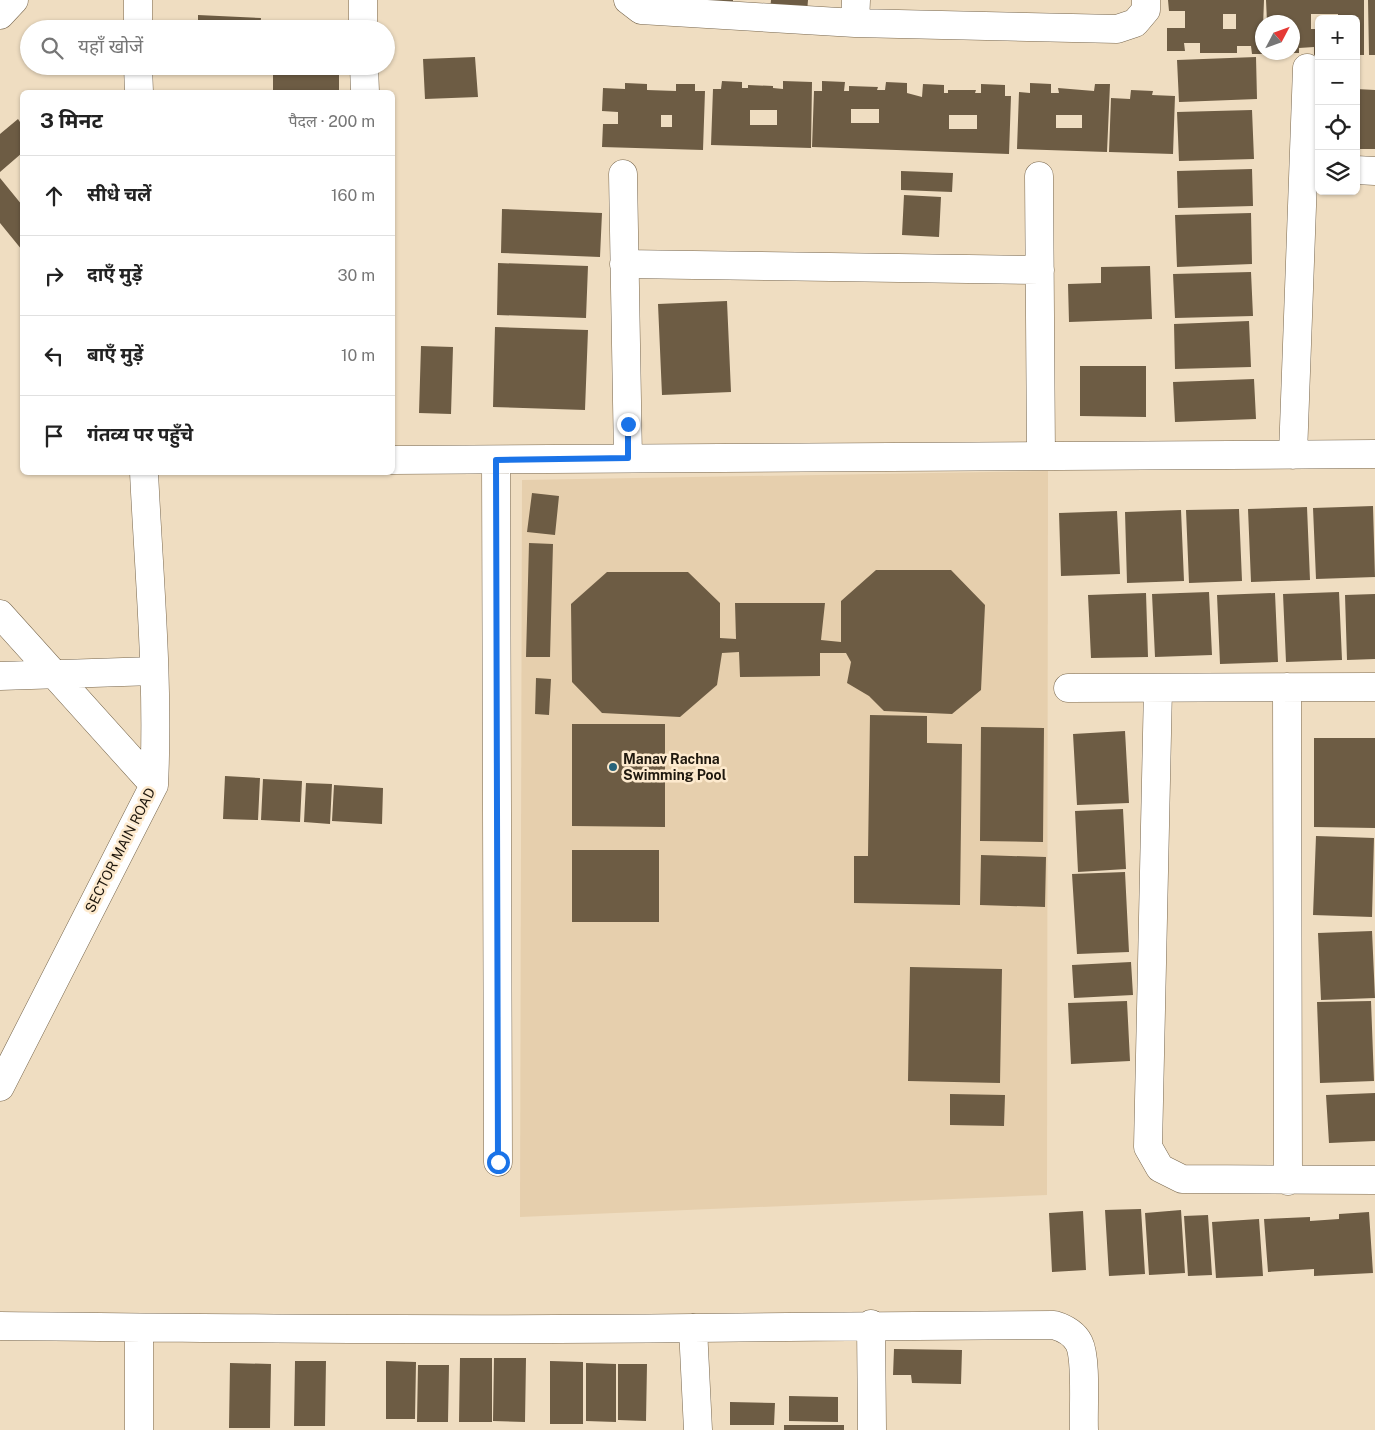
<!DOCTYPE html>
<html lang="hi">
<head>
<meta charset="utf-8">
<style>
  :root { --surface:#fff; --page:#f6f6f6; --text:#222; --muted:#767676; --line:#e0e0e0 }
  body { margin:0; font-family:"Public Sans","Noto Sans Devanagari",sans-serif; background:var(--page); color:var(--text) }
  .controls { position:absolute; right:15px; top:15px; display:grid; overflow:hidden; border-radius:8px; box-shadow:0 1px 4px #0004 }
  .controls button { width:45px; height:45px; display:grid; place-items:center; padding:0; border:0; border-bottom:1px solid var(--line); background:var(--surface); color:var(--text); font:25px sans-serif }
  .compass { position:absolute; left:1255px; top:15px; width:45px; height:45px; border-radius:50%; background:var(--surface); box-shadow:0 1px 4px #0004; rotate:49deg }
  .stop { position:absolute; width:15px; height:15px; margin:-11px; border:4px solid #1a73e8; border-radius:50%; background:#fff }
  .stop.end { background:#1a73e8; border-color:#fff; box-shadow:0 1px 5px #0008 }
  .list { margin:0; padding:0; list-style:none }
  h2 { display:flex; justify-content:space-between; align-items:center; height:65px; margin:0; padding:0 20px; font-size:21px }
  h2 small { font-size:16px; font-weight:400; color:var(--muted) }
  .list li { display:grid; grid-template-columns:32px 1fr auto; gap:15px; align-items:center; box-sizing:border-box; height:80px; padding:0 20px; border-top:1px solid var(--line) }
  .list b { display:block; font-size:19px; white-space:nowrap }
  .list em { font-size:16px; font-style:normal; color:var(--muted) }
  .icon { flex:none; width:28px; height:28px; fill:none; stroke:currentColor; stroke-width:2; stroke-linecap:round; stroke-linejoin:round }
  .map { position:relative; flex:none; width:1375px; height:1430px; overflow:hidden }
  .search { position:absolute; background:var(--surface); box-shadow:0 1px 4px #0004; left:20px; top:20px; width:375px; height:55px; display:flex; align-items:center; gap:12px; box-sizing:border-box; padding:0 18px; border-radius:28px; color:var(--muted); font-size:19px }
  .panel { position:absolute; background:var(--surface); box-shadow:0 1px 4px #0004; left:20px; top:90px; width:375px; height:385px; border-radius:8px }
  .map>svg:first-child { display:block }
  .built { fill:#e6cfad }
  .building { fill:#6d5c44; fill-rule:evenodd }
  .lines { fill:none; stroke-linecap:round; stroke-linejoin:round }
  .minor-casing { stroke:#78674e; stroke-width:29 }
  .minor { stroke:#fff; stroke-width:28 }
  .route { stroke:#1a73e8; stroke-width:6 }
  .poi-dot { fill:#27637a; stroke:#fdeace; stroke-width:2 }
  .labels { text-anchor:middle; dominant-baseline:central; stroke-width:5; stroke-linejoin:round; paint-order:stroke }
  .poi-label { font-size:14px; font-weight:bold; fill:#20190f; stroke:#fdeace; text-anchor:start }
  .street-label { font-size:14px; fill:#20190f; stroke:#fdeace }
</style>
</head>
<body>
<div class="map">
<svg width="1375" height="1430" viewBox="0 0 1375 1430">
  <rect width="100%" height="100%" fill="#efddc1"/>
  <path class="built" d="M1048,471L1047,1195L520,1217L522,480Z"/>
  <path class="building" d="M685,0H733V3Z
    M771,0H808L807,12L770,11Z
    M1168,0H1264L1262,54H1252L1251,46H1237V53H1200V43H1184L1185,51H1167V28H1185V11H1169ZM1223,14H1236V29H1223Z
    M1266,0H1364V55H1356V19H1338V14H1311V29H1319V54L1314,55V47L1299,48V53H1292V22H1267Z
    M1368,0H1375V55H1369Z
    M198,15L261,18L260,29H198Z
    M475,57L478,97L425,99L423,59Z
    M1256,57L1257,99L1179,102L1177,60Z
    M273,66H339V92H273Z
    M722,81L742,82V88H748V85L773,86V88L783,89V81L812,82L811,148L711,145L713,89H721ZM750,110H777V125H750Z
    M822,81L845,82L844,91H849V86L878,87L877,90H885L886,82L907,83V93L922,97L923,84L944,85V93H948V90H976L975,93H981V84L1005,85V96H1011L1009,154L812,147L814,91H822ZM851,109H879V123H851ZM949,115H977V129H949Z
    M625,83L647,84V90L676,91V84H695V91H705L703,150L602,147L603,124H618V112L602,111L603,88L625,89ZM661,115H672V127H661Z
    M1030,83L1051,84V93H1059L1058,88L1094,91L1095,84H1110L1107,152L1017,149L1019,92L1030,93ZM1056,115H1082V128H1056Z
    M1356,89L1375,90V149H1356Z
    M1131,90L1153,91L1152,95L1175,96L1173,154L1109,152L1111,98L1130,99Z
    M1252,110L1254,159L1179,161L1177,112Z
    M18,119L22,125V153L0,172V134Z
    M1252,169L1253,206L1178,208L1177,171Z
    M901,171L953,173L952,192L901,190Z
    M0,178L22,205V250L0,223Z
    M904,195L941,197L939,237L902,235Z
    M502,209L602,213L600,257L501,253Z
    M1251,213L1252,264L1177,267L1175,215Z
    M498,263L588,266L586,318L497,315Z
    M1150,266L1152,319L1069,322L1068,284L1101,283V267Z
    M1251,272L1253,316L1175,318L1173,274Z
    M727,301L731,392L662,395L658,304Z
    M1249,321L1251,367L1175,369L1174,324Z
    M495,327L588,330L585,410L493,407Z
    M421,346L453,347L451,414L419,413Z
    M1080,366H1146V417L1080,416Z
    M1254,379L1256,419L1175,422L1173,382Z
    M532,493L559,496L555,535L527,532Z
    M1373,506L1375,577L1316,579L1313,508Z
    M1307,507L1310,580L1251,582L1248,509Z
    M1239,509L1242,581L1189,583L1186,510Z
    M1181,510L1184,581L1127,583L1125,512Z
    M1117,511L1120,574L1061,576L1059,513Z
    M529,543L553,544L550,657H526Z
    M876,570H951L985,605L981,690L952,714L884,711L869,696L847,683L851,662L846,653H820V676L740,677L739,652L722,653L717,685L680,717L602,713L572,682L571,604L607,572H688L720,603V638L736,639L735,603H825L821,640L841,642V601Z
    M1209,592L1212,655L1155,657L1152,594Z
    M1339,592L1342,660L1286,662L1283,594Z
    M1146,593L1148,657L1091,658L1088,595Z
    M1275,593L1278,662L1220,664L1217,595Z
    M1375,594V659L1347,660L1345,595Z
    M536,678L551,679L549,715L535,714Z
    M870,715L927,716V743L962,744L960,905L854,903V856H868Z
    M572,724H665V827L572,826Z
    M981,727L1044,728L1043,842L980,841Z
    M1125,731L1129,803L1077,805L1073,734Z
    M1314,738H1375V828L1314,827Z
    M225,776L260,778L258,820L223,819Z
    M263,779L302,781L300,822L261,820Z
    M306,783L332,784L330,824L304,822Z
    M334,785L383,788L382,824L332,821Z
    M1123,809L1126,869L1078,872L1075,811Z
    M1316,836L1374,838L1372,917L1313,915Z
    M572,850H659V922H572Z
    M981,855L1046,857L1045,907L980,905Z
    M1125,872L1129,952L1077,954L1072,874Z
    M1372,931L1375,998L1321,1000L1318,933Z
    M1131,962L1133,995L1074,998L1072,965Z
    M910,967L1002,969L1000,1083L908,1081Z
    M1127,1001L1130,1061L1071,1064L1068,1003Z
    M1371,1001L1374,1081L1320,1083L1317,1002Z
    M1375,1093V1141L1329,1143L1326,1095Z
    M950,1094L1005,1095L1004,1126L950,1125Z
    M1141,1209L1145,1274L1109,1276L1105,1210Z
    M1181,1210L1185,1273L1149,1275L1145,1213Z
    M1083,1211L1086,1270L1052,1272L1049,1213Z
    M1369,1212L1373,1273L1314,1276V1269L1268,1272L1264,1219L1310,1217V1221L1339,1219V1214Z
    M1208,1215L1212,1275L1188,1276L1184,1216Z
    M1259,1219L1263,1276L1216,1278L1212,1222Z
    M894,1349L962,1350L961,1384L912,1383L911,1375H893Z
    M460,1358H492V1422H459Z
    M494,1358H526L525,1422L493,1421Z
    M295,1361H326L325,1426H294Z
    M386,1361L416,1362L415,1419H386Z
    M550,1361L583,1362V1424H550Z
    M230,1363L271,1364L270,1428H229Z
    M586,1363L616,1364V1422L586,1421Z
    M618,1364H647L646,1421L618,1420Z
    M418,1365H449L448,1422H417Z
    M789,1396L838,1397V1422L789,1421Z
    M730,1402L775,1403L774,1425H730Z
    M784,1425H844V1430H784Z"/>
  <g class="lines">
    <g class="minor-casing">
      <path id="minor" d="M138,0V29
        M363,0V29
        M628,0L641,10L855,23L1117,29L1135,23L1146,10V0
        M0,15L14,0
        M855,23L856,0
        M138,66L139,92
        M364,66L365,92
        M1356,170L1375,171
        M623,174L628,458
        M1039,176L1041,456
        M624,264L1040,270
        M1293,455L1307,68
        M392,460L1375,454
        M496,460L498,1162
        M0,614L154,785
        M0,676L154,671
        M1287,687L1288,1181
        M1068,688L1375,687
        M1158,688L1148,1147L1160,1168L1182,1179L1375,1180
        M0,1087L154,785C159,681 149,577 144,472
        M871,1324L872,1430
        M0,1326C231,1328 463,1331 694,1328C814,1327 934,1325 1054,1325C1064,1328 1074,1333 1079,1343C1087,1359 1083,1410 1084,1430
        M139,1328V1430
        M693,1328L698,1430"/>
    </g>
    <use href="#minor" class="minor"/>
  </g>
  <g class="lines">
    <path class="route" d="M498,1162L496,460L628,458V424"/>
  </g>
  <circle class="poi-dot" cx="613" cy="767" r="5"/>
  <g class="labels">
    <g class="poi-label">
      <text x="623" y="759">Manav Rachna<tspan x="623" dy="16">Swimming Pool</tspan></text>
    </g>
    <g class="street-label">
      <text transform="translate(120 850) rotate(-63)">SECTOR MAIN ROAD</text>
    </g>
  </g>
</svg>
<div class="controls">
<button>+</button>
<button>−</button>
<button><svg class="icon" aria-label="locate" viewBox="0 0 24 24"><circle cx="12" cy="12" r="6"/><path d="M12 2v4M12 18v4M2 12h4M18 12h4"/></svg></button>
<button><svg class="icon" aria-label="layers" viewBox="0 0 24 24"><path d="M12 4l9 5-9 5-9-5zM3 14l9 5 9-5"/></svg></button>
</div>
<svg class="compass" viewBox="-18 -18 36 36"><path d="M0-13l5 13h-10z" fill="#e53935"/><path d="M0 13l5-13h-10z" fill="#767676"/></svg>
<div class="stop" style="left:498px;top:1162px"></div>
<div class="stop end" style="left:628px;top:424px"></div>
<div class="search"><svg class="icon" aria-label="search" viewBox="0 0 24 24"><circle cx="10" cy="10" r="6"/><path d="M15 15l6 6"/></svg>यहाँ खोजें</div>
<section class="panel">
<h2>3 मिनट<small>पैदल · 200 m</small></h2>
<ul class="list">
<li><svg class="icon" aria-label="ahead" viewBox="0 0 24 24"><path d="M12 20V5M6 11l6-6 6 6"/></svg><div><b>सीधे चलें</b></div><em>160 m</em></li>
<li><svg class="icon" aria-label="right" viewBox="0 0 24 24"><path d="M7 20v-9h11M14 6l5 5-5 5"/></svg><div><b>दाएँ मुड़ें</b></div><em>30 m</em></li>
<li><svg class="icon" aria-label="left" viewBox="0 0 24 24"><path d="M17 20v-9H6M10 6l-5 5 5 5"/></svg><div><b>बाएँ मुड़ें</b></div><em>10 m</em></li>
<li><svg class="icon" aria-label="arrive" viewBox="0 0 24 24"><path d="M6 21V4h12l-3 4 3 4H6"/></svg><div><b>गंतव्य पर पहुँचे</b></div></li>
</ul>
</section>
</div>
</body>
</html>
